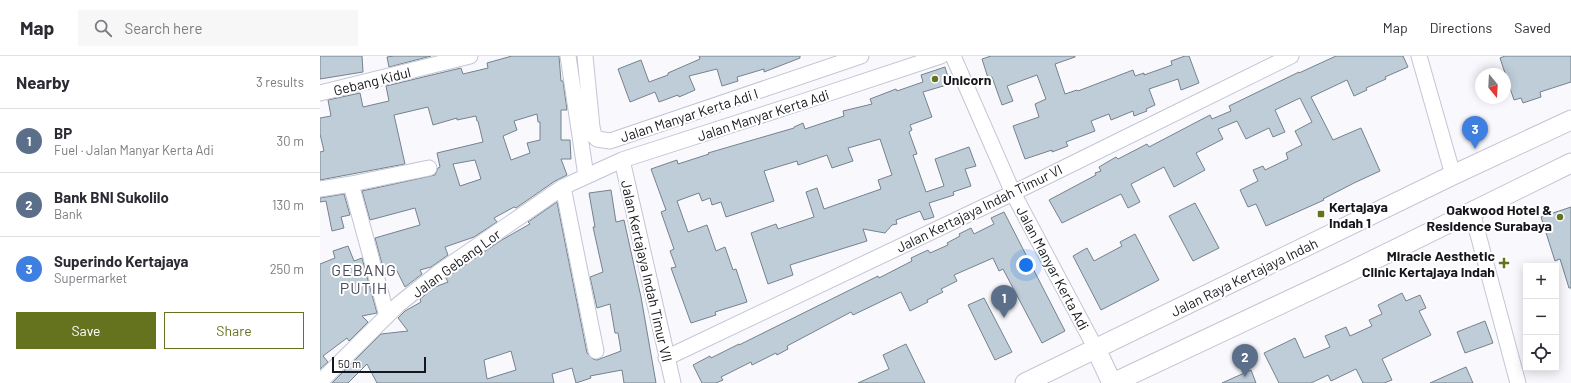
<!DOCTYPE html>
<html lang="en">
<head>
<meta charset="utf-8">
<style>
  :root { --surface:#fff; --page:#f7f7f7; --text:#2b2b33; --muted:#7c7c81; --line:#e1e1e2; --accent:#65731e }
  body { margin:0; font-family:Barlow,sans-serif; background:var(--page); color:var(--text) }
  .controls { position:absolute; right:12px; bottom:12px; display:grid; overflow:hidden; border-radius:0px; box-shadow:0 2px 10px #0003 }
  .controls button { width:36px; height:36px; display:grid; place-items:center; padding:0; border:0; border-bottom:1px solid var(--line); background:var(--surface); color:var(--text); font:20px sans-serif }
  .compass { position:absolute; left:1155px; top:12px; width:36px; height:36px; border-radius:50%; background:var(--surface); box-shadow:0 2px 10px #0003; rotate:162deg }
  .scale { position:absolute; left:12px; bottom:10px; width:94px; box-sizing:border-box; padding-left:4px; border:2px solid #15161b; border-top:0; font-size:11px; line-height:14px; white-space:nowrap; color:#15161b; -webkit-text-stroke:3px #fff; paint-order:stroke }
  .you { position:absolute; left:706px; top:209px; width:14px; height:14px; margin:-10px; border:3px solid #fff; border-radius:50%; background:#1a73e8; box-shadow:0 0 0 6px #1a73e833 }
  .badge { display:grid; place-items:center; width:26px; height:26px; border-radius:50%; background:var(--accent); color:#fff; font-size:13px; font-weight:700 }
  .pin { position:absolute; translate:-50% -33px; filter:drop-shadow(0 1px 2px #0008) }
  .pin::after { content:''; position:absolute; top:21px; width:14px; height:12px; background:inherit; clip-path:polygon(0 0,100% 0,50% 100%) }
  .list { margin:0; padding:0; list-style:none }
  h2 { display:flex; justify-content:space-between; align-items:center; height:52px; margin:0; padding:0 16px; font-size:17px }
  h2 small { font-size:13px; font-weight:400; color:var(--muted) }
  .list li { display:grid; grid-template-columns:26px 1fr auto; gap:12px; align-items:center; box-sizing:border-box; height:64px; padding:0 16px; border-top:1px solid var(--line) }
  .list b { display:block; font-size:15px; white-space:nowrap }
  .list p { margin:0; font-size:13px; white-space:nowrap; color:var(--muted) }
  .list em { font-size:13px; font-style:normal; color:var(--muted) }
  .actions { display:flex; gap:8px; padding:12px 16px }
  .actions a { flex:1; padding:9px 0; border:1px solid var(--accent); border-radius:0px; text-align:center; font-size:14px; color:var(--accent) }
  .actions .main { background:var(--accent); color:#fff }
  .icon { flex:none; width:22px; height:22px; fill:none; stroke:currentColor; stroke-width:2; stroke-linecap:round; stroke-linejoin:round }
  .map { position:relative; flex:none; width:1251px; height:327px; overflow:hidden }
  header { display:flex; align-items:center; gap:24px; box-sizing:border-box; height:56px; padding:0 20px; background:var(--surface); border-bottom:1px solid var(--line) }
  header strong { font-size:19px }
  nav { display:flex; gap:22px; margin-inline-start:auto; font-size:14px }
  .search { width:280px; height:36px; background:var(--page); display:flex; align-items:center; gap:10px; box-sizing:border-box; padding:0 14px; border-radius:0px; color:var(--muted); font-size:15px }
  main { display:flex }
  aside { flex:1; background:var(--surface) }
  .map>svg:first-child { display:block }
  .building { fill:#bfcdd9; stroke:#75828d; fill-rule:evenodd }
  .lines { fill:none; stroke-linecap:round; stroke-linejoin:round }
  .minor-casing { stroke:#c2c5d5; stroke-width:17 }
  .major-casing { stroke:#c2c5d5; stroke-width:21 }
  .minor { stroke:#fff; stroke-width:15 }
  .major { stroke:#fff; stroke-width:19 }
  .poi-dot { fill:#65731e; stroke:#fff; stroke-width:1.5 }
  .labels { text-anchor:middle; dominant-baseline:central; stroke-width:4; stroke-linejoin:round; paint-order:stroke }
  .poi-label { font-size:14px; font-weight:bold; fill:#15161b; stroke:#fff; text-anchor:start }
  .street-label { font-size:14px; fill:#15161b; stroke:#fff }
  .quarter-label { font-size:16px; letter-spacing:1px; fill:#494b59; stroke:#fff }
</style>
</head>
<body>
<header>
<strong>Map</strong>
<div class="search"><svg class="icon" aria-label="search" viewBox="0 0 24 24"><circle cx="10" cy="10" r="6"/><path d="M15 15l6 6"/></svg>Search here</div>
<nav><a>Map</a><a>Directions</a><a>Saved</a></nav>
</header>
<main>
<aside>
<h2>Nearby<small>3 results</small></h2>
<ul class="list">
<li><span class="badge" style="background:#5c6f8a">1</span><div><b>BP</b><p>Fuel · Jalan Manyar Kerta Adi</p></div><em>30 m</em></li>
<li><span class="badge" style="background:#5c6f8a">2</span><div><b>Bank BNI Sukolilo</b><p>Bank</p></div><em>130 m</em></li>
<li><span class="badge" style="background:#3f7fe0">3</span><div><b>Superindo Kertajaya</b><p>Supermarket</p></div><em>250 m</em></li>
</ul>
<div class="actions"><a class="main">Save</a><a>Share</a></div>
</aside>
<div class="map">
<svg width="1251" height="327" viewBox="0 0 1251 327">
  <rect width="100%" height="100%" fill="#f9f9fd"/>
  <path class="building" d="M0,0H42L43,16L0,23Z
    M74,0H111L69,11L67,1Z
    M192,0H239L241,25H243L247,54H241V84H250L251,103H241L247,119L235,125L196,152L194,151L174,162L177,166L154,181L125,191L128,199L111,211L100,214L102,218L85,231L77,215L65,219L55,182L100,169L95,152L50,164L42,135L115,119L118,112L120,111L117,97L163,86L158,65H157L156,60L137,64V62L113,69L108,51L74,59L85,108L0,124V96L4,95L0,78V62L11,60L8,44L40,37L43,51L69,45L66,30L141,12L143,18L168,12L167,7ZM217,58L218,66H220V84L207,87L210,97L191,104L183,80L197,74L194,65ZM155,104L161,123L140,130L133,108Z
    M379,0H480V2L444,16V13L417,21L418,25L402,30L397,13L369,20L375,34L359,41L358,39L339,46L335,36L310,46L298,13L321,4L329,26L348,19V17L380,3Z
    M671,0H755V1L735,8L745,38L757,34L758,35L813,14L815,20L824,17V19L852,9L851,5L865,0H869L879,27L861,34L858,23L829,33L835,49L826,53L827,55L814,60L813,55L791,64L789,58L771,65L775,75L746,86L748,90L732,96V94L705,103L693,70L719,61L715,48L726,43L717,19L687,30L693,45L682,49L672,21L668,22L662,3Z
    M1016,0H1083L1088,11L1065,21L1066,23L1046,32L1047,34L1034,40L1027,24L991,41L1013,84L1041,72L1060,115L1034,127L1003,143L1004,144L946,170L936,148L928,151L920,134L938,125L933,114L943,110L945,114L968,103L966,97L982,89L975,75L992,66L980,42L955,54L965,76L953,81L949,72L926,83L917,65L898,73L903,83L876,97L885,114L854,131L844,111L811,128L820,146L808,152L801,138L742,167L729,144L776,119L775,117L781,115L779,111L796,101L798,103L827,88L829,91L890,59L892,63L911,55L909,50L979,16V17Z
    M1185,0H1251V26L1220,36L1221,41L1203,47L1201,42L1194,44L1180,2Z
    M625,11L630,28L603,36L612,61L590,69L592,74L589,76L597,98L593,99L606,136L624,130L615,103L649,91L656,110L645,113L651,130L633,136L634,139L609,147L614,161L604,164L600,155L576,164L577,168L572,169L565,177L543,173L547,185L470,209L473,219L448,228L431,177L456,168L458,173L494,161L486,136L497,132L504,153L561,133L558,124L572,119L560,83L528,92L533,105L512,112L507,99L478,109L477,105L444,115L454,145L406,161L401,146L392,149L390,142L382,145L379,137L357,145L368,176L387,169L396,195L405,191L413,214L416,213L427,246L395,256L396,259L371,267L351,212L356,211L350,195L354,193L341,156L346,154L331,113L357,104L358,108L389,98L388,97L474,72V71L483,67L485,73L524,60L523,55L552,48L550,43L576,33L577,35L603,26L601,19Z
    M291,134L296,166L304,164L321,241L336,327H304L302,314L270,320L271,322L256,327L252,312L232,318L234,327H57L47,308L28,327H12L61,278L88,275L78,262L85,255L101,246L100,243L115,231L128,226L126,222L180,185L208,169L210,168L208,166L237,146L267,297L273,303L277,304L301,295L298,277H295L290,248L277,252L270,221L283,216L273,171H275L269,137ZM191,295L196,314L167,323L164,304Z
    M24,138L30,159L21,161L24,172L12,175L6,145L0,146V142Z
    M875,147L899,192L873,205L849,160Z
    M1251,151V232H1249L1240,203L1235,205L1221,161Z
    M684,156L745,275L722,287L683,213L679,215L673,202L634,219L637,225L621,233L623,236L607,244L608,246L590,255L581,236L533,259L531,256L467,290L468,293L457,299L456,297L432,309L431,306L401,321L403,324L396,327H382L373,309L390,300L391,302L419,288V289L558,220L559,222L592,205L591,202L608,194L610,197L628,189L627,187L640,180L639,178L651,172L654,178L674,168L671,162Z
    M815,178L839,224L781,254L753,200L767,192L774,205L802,190L800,186Z
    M28,190L34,205L42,202L57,257L42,260L48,266L29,285L27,282L3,300L8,306L0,313V208L15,202L13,195Z
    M1082,237L1086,245L1100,239L1106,252L1099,255L1111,279L1062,303L1072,324L1064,327H1043L1036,313L1011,325L1008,319L991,327H959L944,297L975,282L984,302L1010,291L1005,280L1026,271L1030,280L1052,270L1049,264L1062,258L1058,249Z
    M664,242L692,296L675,304L648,249Z
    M1165,265L1173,287L1145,297L1137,276Z
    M586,288L605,327H538L569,313L563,299Z
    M1146,311L1153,327H1110Z
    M931,314L936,327H902Z"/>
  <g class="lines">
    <g class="minor-casing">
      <path id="minor" d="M248,0L266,120
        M265,0L272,71L274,80L277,83L290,85L541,0
        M633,0L693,137L776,293
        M1099,0L1133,119
        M0,37L150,0
        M302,104L353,327
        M31,128L109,112
        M243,131L276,295
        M0,133L31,128L67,260
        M1152,156L1198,327
        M346,302L693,137L971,0
        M0,326L79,248L118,217L243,131L302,104L473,49L621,0"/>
    </g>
    <g class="major-casing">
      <path id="major" d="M776,293L792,327
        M705,327L1133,119L1251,64
        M793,327L1029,216L1251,107"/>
    </g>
    <use href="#minor" class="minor"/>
    <use href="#major" class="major"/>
  </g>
  <g class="poi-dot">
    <circle cx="615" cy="23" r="4"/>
    <rect x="997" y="154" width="8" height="8" rx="2"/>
    <circle cx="1240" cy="161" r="4"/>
    <path d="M1182 201h4v4h4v4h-4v4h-4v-4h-4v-4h4z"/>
  </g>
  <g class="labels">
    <g class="poi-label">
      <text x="623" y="23">Unicorn</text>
      <text x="1009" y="150">Kertajaya<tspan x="1009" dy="16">Indah 1</tspan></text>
      <text x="1232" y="153" text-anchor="end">Oakwood Hotel &amp;<tspan x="1232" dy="16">Residence Surabaya</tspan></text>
      <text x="1175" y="199" text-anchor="end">Miracle Aesthetic<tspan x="1175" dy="16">Clinic Kertajaya Indah</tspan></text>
    </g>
    <g class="street-label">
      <text transform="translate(52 25) rotate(-14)">Gebang Kidul</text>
      <text transform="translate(369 59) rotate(-18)">Jalan Manyar Kerta Adi I</text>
      <text transform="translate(443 59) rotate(-18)">Jalan Manyar Kerta Adi</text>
      <text transform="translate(659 152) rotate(-26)">Jalan Kertajaya Indah Timur VI</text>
      <text transform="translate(136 207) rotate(-36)">Jalan Gebang Lor</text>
      <text transform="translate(733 212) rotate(62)">Jalan Manyar Kerta Adi</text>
      <text transform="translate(327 215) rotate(77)">Jalan Kertajaya Indah Timur VII</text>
      <text transform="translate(924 221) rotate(-26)">Jalan Raya Kertajaya Indah</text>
    </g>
    <g class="quarter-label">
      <text x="44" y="213">GEBANG<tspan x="44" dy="18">PUTIH</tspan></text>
    </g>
  </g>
</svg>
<div class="controls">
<button>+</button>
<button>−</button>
<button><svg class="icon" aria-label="locate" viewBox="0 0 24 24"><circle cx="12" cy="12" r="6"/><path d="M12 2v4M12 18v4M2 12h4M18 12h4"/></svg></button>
</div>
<svg class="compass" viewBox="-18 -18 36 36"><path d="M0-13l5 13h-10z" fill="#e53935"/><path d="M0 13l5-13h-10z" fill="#7c7c81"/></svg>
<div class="scale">50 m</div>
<div class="you"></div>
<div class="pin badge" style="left:684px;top:262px;background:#5c6f8a">1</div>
<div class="pin badge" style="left:925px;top:321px;background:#5c6f8a">2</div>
<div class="pin badge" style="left:1155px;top:93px;background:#3f7fe0">3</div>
</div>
</main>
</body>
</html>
